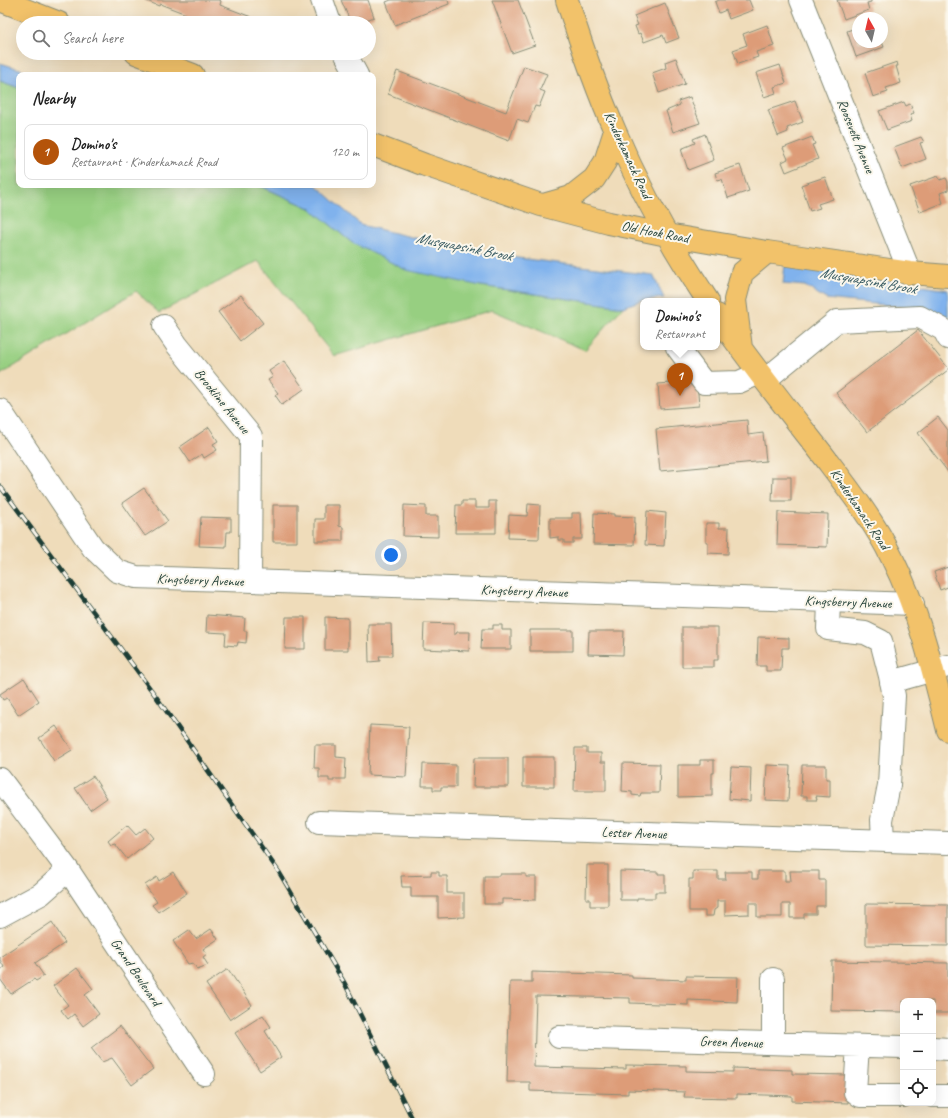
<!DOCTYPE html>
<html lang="en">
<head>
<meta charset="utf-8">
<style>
  :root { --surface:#fff; --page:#f2f2f2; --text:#222; --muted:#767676; --line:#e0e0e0; --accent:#b45309 }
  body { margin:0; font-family:Caveat,sans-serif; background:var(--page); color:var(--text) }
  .controls { position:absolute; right:12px; bottom:12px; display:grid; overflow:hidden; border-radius:8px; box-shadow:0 4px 16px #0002 }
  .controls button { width:36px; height:36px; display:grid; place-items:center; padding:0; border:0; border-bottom:1px solid var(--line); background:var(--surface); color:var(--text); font:20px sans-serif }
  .compass { position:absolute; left:852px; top:12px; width:36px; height:36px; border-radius:50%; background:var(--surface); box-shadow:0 4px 16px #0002; rotate:352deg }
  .you { position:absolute; left:391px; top:555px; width:14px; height:14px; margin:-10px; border:3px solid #fff; border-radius:50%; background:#1a73e8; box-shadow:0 0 0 6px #1a73e833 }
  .badge { display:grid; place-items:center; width:26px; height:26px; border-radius:50%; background:var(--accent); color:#fff; font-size:13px; font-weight:700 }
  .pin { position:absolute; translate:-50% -33px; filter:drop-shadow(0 1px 2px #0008) }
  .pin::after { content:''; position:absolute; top:21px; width:14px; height:12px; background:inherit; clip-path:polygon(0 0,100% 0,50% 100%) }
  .popup { position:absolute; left:640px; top:298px; width:80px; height:52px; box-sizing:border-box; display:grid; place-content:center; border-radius:8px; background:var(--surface); filter:drop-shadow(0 1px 3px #0005); font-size:13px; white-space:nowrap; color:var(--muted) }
  .popup b { font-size:15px; color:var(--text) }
  .popup::after { content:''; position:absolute; left:50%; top:100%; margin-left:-8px; border:8px solid transparent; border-top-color:var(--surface) }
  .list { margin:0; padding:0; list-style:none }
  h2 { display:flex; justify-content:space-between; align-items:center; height:52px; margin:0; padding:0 16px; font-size:17px }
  h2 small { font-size:13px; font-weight:400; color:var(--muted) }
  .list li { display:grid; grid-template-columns:26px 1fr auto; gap:12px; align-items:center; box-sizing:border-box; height:56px; margin:0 8px 8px; padding:0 8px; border:1px solid var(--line); border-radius:8px }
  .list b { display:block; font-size:15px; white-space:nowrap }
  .list p { margin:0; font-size:13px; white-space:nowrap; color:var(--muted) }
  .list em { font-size:13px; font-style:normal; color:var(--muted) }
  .icon { flex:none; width:22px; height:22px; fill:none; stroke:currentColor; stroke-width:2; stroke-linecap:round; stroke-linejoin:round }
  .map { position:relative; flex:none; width:948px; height:1118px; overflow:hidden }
  .search { position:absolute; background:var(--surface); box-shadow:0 4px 16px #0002; left:16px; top:16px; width:360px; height:44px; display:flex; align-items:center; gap:10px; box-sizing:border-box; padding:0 14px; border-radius:22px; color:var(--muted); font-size:15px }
  .panel { position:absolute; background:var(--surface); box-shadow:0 4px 16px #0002; left:16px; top:72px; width:360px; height:116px; border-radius:8px }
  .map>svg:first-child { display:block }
  .green { fill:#97cf81; stroke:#5b865a }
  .water { fill:#80b2ed; stroke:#507890 }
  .building { fill:#dd9c78 }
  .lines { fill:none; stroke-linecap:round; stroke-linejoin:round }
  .minor-casing { stroke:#878c77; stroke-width:24 }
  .major-casing { stroke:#878c77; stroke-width:24 }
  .minor { stroke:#fff; stroke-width:22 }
  .major { stroke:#f2c26a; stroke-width:22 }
  .rail-casing { stroke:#1f3d34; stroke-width:4.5 }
  .rail { stroke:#fbf7ec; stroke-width:3; stroke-dasharray:9; stroke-linecap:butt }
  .labels { text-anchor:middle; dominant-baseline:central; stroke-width:4; stroke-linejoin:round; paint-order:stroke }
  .street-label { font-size:14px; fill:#1f3d34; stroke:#fbf7ec }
  .water-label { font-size:15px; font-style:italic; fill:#375a62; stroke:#fbf7ec }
</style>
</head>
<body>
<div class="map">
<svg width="948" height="1118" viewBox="0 0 948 1118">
  <rect width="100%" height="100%" fill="#fbf7ec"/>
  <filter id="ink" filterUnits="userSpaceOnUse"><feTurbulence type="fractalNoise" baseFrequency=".025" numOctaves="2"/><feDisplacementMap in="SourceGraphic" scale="8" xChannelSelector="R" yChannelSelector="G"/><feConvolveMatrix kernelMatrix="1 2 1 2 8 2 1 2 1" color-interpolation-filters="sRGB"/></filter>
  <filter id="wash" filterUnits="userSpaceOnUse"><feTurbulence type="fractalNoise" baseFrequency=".012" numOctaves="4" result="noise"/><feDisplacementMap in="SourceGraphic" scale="16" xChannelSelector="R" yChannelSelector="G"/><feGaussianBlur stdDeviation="0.9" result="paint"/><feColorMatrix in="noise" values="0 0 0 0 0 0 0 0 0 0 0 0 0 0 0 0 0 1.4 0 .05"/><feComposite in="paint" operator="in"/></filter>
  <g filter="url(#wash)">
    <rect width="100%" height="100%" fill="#efdcba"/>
    <path class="green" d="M0,81L19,88V185H258L310,208L351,242L481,286L623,307L585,350L492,310L334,356L258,261L159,313L136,291L0,375Z"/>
    <path class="water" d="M0,63L40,75H19V88L0,81Z
      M258,185H316L361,225L478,253L653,275L664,298L642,300L623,307L481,286L406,270L351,242L310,208Z
      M785,264L948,290V317L939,314L904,307L826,299L805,286L783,284Z"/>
    <g id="blocks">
      <path class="building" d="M144,0H218L221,1L220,5L264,22V23H211L199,19L198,22L185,17L186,14L160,4L159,6Z
        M341,0H368L374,17L358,23H351Z
        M391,0H448L449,4L395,25L386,2Z
        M492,0H518L535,45L512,53Z
        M719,0H749L753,10L729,19L726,10L719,13L715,2Z
        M837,0H871V2L867,3L869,10L844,19Z
        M665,3L679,38L666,43L663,35L644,42L640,33L638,34L635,26L638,25L634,16Z
        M767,25L774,46L756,52L758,57L738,64L733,50L747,45L743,34Z
        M858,27V42H882L884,47L856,57L847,31Z
        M676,58L685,84L659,93L652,73L666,68L665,62Z
        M897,62L898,66H896L901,83L886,88L888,92L873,97L865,73Z
        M780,65L786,83L774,87L776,93L764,97L756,73Z
        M524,66L547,74L540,90L545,92L539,107L535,106L528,123L517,119L509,141L388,94L397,71L506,112Z
        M690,97L700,123L673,132L666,111L680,105L678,101Z
        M795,101L803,122L787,128L788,132L778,136L768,110Z
        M904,102L906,106L910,104L914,113L910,115L912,121L887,130L879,111Z
        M705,134L714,160L688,170L681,149L695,143L693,139Z
        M812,137L815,144L812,145L818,159L786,172L782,162L788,159L783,148Z
        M921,137L924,142L920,143L926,159L902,168L894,147Z
        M740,165L749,191L728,198L722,179L717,180L715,173Z
        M938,176L940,180L946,178L948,182V190L940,193L943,203L920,212L910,186Z
        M825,177L833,199L818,204L820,208L810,211L801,185Z
        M241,295L263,323L240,341L218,312Z
        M918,330L948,368V370L867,432L836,393Z
        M284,361L304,389L282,405L275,395L278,393L268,380L273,377L269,371Z
        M697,381L699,406L660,409L658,384Z
        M938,417L948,430V472L918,433Z
        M747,420L748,435L763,433L766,461L660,471L656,429Z
        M209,427L218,441L213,444L217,450L204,458L202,454L190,462L180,447Z
        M773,477H791V501H772Z
        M144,488L168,521L145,536L122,503Z
        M462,501H475V508H489V501H496V533H455L456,505H462Z
        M528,504L540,505L539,539L508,538L509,515L527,516Z
        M273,505H297V542H273Z
        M324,505H339V526L343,527V541H315V519H324Z
        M404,505L426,506V516H438V537L403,536Z
        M647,511L666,513L664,546L645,545Z
        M778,512L828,514L827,547L777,545Z
        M572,513H581L582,539H573V543H564V540H558V537L550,538V518H572Z
        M594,513L614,514V516L635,517L634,545L593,544Z
        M201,517L231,518V532H227L226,547L199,546Z
        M706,523H719V528H729L728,554L708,553V542H706Z
        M948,567V587L940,590L934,572Z
        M207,615L245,618L244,631H247L246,643L238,642L237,646L225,645L226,633L206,632Z
        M286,617H305V649H285Z
        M325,617L348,618V650H325Z
        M424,623L454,624V634H456L457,632H470L469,651L423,649Z
        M368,624H391L392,656H379L380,661L369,662Z
        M493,625H502V630H511V649H481L482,629H493Z
        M682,627H718V660H714V667H682Z
        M530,630H573V651H530Z
        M589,631H624L623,655L588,654Z
        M758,637L789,638V648H782L781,671H766V666H757Z
        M24,678L39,701L18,715L7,698L3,700L0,694Z
        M370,725L409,727L406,777L368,775Z
        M56,726L72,750L54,761L39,738Z
        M315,745H336V757L346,758L345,779H334V781H329V778H319V768H314Z
        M575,748H587V753H601V762H606V791H574Z
        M523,757H554V787H523Z
        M474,758H508V787H473Z
        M700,760H714V773H712V796L678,797V765H700Z
        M623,763L660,764L659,793H641L640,796L632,795V792L622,791Z
        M423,764L456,765V787H441V790H433V786H422Z
        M767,765L790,766L788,801L765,800Z
        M802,765H826V779H830V797L816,796L817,800H807V796H801Z
        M731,767L751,768L750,801L729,799Z
        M93,776L107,798L90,810L75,788Z
        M127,825L136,835L145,828L153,838L127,859L115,844L111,845L108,841Z
        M587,865H608V906H590V899H586Z
        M620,871L658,872V874H665V892H655V898H637V900H620Z
        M693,871H718V879H726L725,872H752V879H758V871H785V881H791L790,871H819V880H825V906H816V914H804V918H790V904H782V917H757V903H749V914L725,915V901H717V908L714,910L713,916H705V911H689V879H693Z
        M173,872L187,893L158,912L152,905L157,902L145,885L157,877L159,881Z
        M431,872H439V876H447V893H464V917L438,918V897H411V887H402L401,876L431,875Z
        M500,874H526V877H536V900L502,899V904H484V876H500Z
        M866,904L948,905V946L866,945Z
        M52,922L65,943L35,963L44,976L36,981L34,979L11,994L0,979V970L4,967L0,960V957Z
        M211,929L218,939L203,949L207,954L203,957L208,965L197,969L193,963L188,964L173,941L189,930L196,939Z
        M832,961L948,963V1013H933V1001H903V1012L831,1011Z
        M77,968L93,989L85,995L99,1014L83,1026L74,1014L68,1019L61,1010L68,1005L53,986Z
        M228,969L252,1005L230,1020L206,984Z
        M532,972L632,975V978L686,980V976L738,977L737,1002L688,1000V1005L630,1003V998L536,996L534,1067L626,1069V1065L686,1066V1071L733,1072V1068L792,1070V1074L849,1075L848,1103L792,1101V1096L737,1094V1098L684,1097L685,1092L628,1090V1094L530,1091V1082H507L510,982H532Z
        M263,1015L271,1027L265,1031L281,1057L260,1071L235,1033Z
        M120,1026L153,1069L132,1085L112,1058L102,1062L91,1048Z"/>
    </g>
  </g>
  <g filter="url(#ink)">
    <use href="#blocks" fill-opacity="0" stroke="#878c77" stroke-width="1"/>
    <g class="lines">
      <g class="minor-casing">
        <path id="minor" d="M322,0L330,23
          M801,0L910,273
          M345,53L357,75
          M164,326L177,345L251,436L250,581
          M677,347L704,383L739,382L760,373
          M765,380L837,321L920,317L944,330L948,338
          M0,410L93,548L117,571L136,577L913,604
          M829,601L828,629L865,633L881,641L890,676L894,696L889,785L882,820L883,841
          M891,682L948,666
          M0,779L68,870L204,1074
          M319,822L948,843
          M0,916L41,894L68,870
          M773,979V1043
          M559,1037L903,1047
          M858,1046L855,1092L860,1096H903
          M933,1048L948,1049
          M933,1096H948"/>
      </g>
      <g class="major-casing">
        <path id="major" d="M0,0L59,23
          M567,0C581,44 596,88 615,131C640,190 672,247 708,301
          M136,53L193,75
          M373,145L425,165L541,205L609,223L667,235L767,252L910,273L948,276
          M543,205L571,197L594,179L605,162L615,131
          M717,315C750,363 787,409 823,455C848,488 874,521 892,558C920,614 933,670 948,730
          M741,348L735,300L742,273L767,252"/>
      </g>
      <use href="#minor" class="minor"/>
      <use href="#major" class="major"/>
      <g class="rail-casing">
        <path id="rail" d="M0,486L155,695L279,872L345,984L412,1118"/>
      </g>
      <use href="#rail" class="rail"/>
    </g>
  </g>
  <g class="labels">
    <g class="street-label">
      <text transform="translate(856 136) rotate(68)">Roosevelt Avenue</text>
      <text transform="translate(628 155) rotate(65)">Kinderkamack Road</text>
      <text transform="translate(655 232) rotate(11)">Old Hook Road</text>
      <text transform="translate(222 401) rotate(51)">Brookline Avenue</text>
      <text transform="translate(860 509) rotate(56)">Kinderkamack Road</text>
      <text transform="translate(200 580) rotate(2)">Kingsberry Avenue</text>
      <text transform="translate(524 591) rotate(2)">Kingsberry Avenue</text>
      <text transform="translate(848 602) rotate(2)">Kingsberry Avenue</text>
      <text transform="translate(634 833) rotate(2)">Lester Avenue</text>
      <text transform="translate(136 972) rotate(56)">Grand Boulevard</text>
      <text transform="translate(731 1042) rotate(2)">Green Avenue</text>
    </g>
    <g class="water-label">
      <text transform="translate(464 247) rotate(11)">Musquapsink Brook</text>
      <text transform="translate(868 281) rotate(10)">Musquapsink Brook</text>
    </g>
  </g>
</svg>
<div class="controls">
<button>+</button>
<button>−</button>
<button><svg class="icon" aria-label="locate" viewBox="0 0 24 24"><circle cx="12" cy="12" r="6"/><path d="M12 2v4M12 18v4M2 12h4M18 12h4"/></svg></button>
</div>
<svg class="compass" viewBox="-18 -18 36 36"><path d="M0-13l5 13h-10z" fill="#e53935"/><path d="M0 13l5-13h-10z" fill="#767676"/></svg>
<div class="you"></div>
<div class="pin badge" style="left:680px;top:396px">1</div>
<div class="popup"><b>Domino's</b>Restaurant</div>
<div class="search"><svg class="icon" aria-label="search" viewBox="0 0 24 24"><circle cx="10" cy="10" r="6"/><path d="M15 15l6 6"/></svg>Search here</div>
<section class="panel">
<h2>Nearby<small></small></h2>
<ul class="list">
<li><span class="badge">1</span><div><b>Domino's</b><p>Restaurant · Kinderkamack Road</p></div><em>120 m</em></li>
</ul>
</section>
</div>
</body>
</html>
